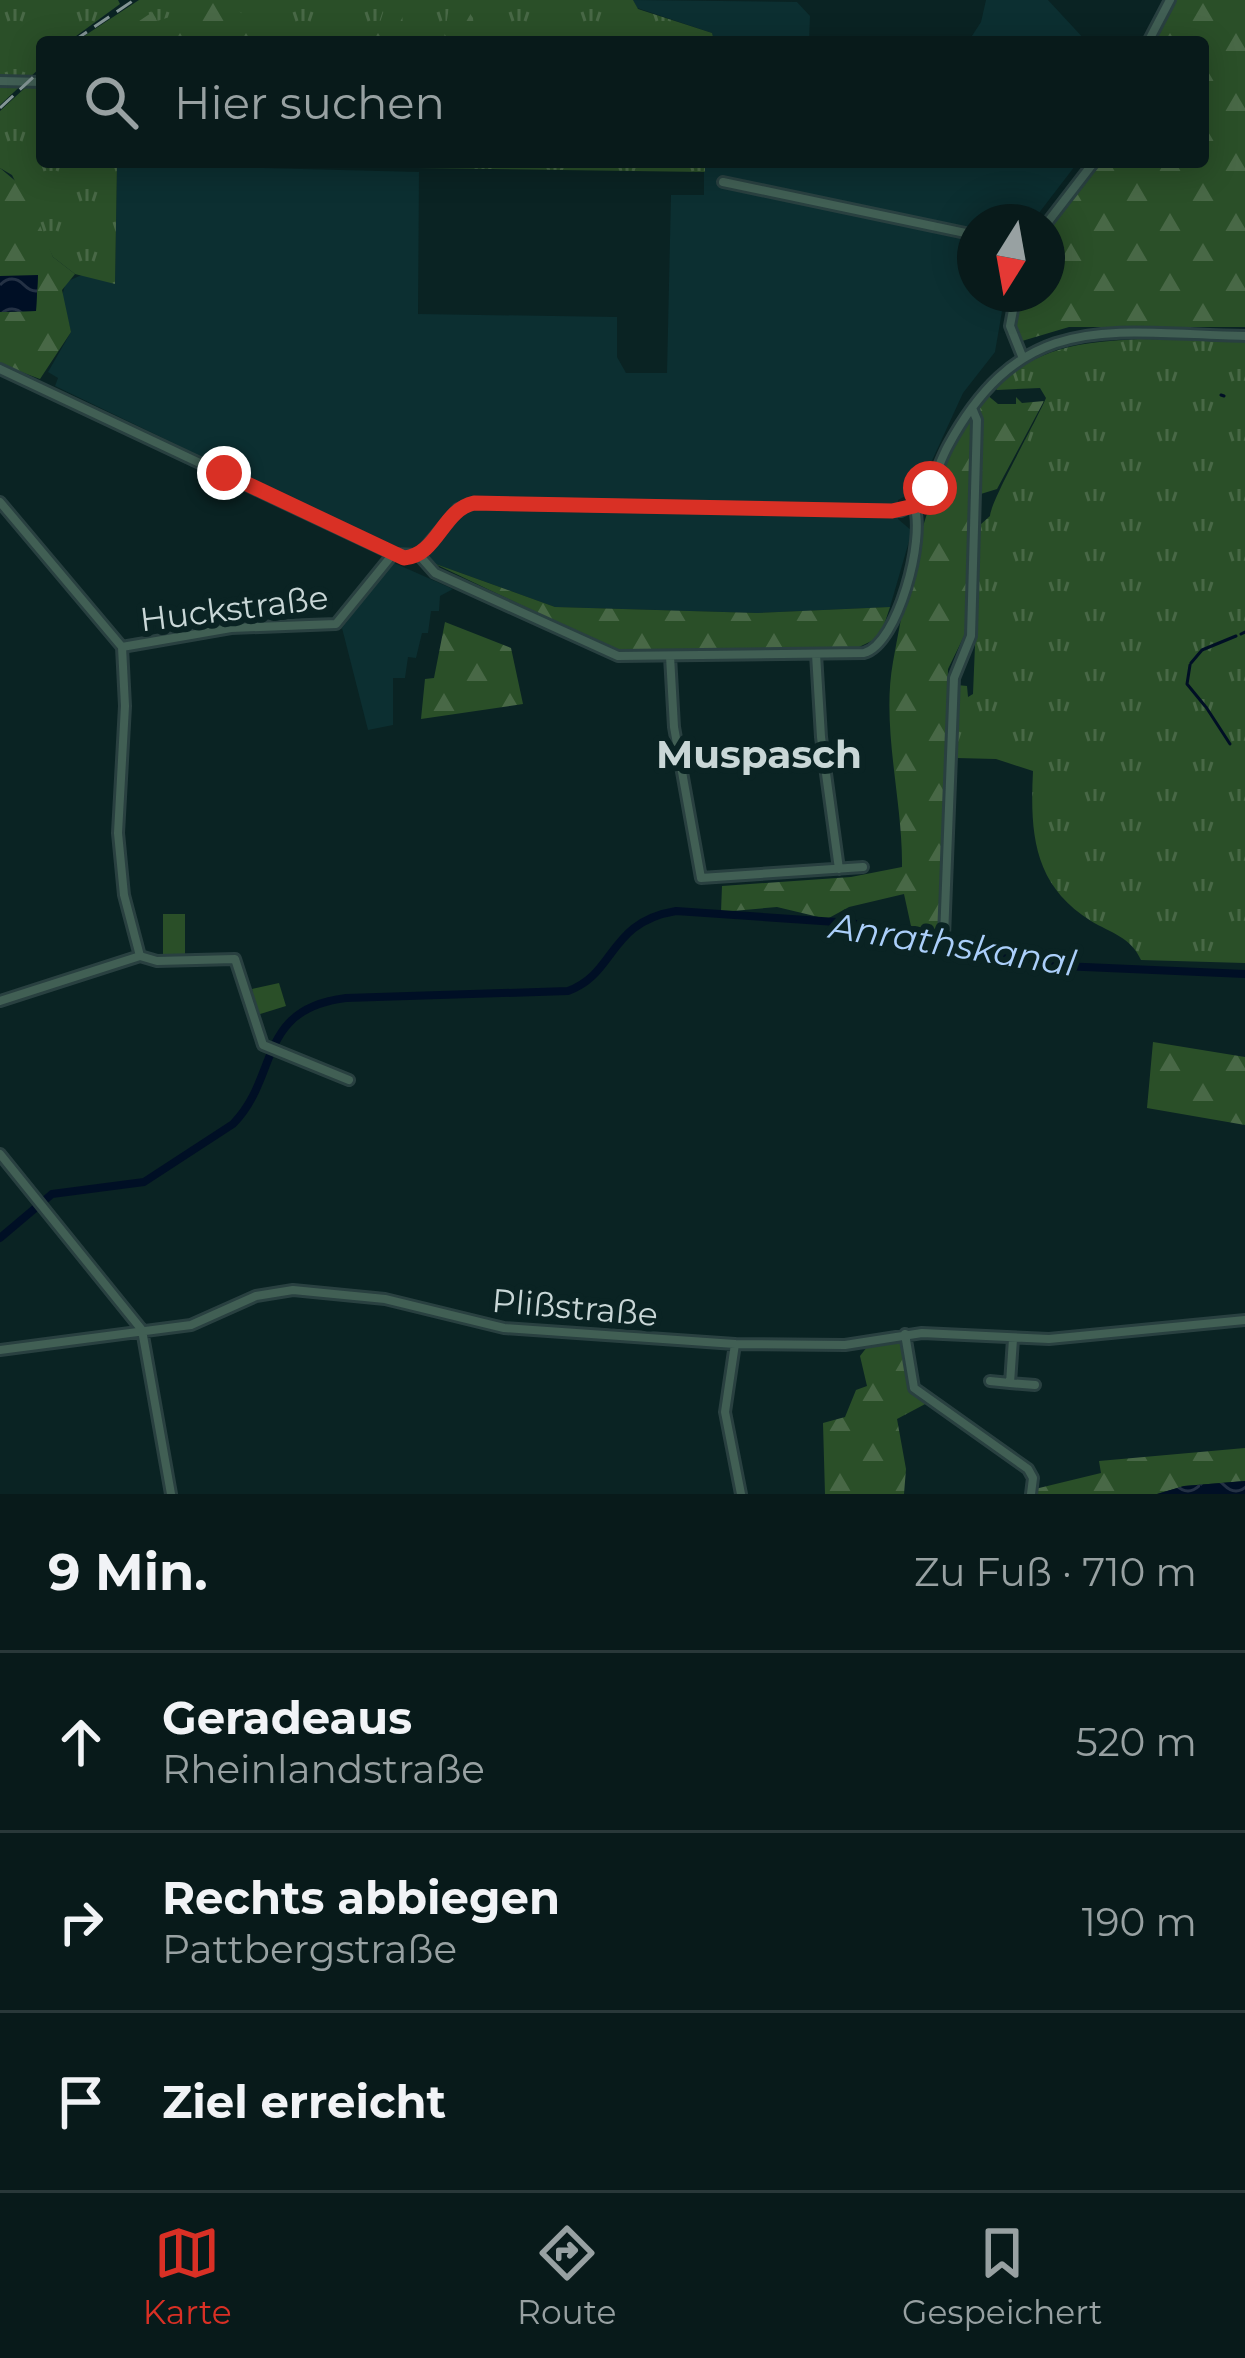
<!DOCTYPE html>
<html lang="de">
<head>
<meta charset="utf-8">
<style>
  :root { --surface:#081a1a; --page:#162727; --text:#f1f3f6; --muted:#98a1a2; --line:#293839; --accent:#d93025 }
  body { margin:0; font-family:Montserrat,sans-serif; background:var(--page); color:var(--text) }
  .compass { position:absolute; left:957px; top:204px; width:108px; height:108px; border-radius:50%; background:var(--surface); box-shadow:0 6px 30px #0003; rotate:191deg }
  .stop { position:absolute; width:36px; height:36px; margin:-27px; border:9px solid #d93025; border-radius:50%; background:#fff }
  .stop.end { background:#d93025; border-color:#fff; box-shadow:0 3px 12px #0008 }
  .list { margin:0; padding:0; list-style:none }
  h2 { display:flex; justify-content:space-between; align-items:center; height:156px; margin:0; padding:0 48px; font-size:51px }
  h2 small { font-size:39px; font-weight:400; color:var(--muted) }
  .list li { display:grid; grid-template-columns:78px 1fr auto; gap:36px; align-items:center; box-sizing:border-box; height:180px; padding:0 48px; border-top:3px solid var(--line) }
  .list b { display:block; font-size:45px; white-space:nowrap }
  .list p { margin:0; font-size:39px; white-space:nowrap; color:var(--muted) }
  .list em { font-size:39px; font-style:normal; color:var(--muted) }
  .icon { flex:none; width:66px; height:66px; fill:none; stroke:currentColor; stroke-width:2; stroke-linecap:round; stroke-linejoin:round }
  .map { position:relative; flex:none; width:1245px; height:1494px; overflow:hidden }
  .search { position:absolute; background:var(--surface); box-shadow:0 6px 30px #0003; left:36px; right:36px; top:36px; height:132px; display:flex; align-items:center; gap:30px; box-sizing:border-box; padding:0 42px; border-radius:12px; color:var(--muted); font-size:45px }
  .sheet { height:696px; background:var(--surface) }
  nav { display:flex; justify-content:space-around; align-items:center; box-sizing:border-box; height:168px; border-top:3px solid var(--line); background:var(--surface); font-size:33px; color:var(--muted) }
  nav a { display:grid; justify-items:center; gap:6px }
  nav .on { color:var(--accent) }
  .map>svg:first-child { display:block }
  .built { fill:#0c2f31 }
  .grass { fill:url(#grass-tufts) }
  .forest { fill:url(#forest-firs) }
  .pitch { fill:#2a4f28 }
  .water { fill:url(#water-waves) }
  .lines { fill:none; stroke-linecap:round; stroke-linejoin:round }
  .stream { stroke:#000f25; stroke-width:3 }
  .canal { stroke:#000f25; stroke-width:8 }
  .minor-casing { stroke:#294040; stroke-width:14 }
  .minor { stroke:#415f54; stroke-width:8 }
  .rail { stroke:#849696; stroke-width:3; stroke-dasharray:18 9; stroke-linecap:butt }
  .route { stroke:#d93025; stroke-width:15 }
  .labels { text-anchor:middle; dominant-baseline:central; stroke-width:12; stroke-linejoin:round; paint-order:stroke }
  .street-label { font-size:33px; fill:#c9d7d7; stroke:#0a2323 }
  .water-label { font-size:36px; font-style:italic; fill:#abcffa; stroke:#0a2323 }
  .quarter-label { font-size:39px; font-weight:bold; fill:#c9d7d7; stroke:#0a2323 }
</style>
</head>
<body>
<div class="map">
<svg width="1245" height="1494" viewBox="0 0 1245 1494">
  <defs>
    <pattern id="grass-tufts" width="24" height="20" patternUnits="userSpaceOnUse" patternTransform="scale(3)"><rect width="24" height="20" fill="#2a4f28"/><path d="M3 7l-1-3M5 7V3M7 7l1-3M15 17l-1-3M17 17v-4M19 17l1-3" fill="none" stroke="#486846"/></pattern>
    <pattern id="forest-firs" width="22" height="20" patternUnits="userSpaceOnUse" patternTransform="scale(3)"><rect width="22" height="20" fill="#2a4f28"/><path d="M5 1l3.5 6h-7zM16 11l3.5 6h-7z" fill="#486846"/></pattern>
    <pattern id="water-waves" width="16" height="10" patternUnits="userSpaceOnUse" patternTransform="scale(3)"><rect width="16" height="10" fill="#000f25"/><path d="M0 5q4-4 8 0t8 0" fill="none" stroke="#243144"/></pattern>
  </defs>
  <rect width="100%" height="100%" fill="#0a2323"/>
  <path class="built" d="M633,0L797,2L810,16L809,42H713L712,33L637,8Z
    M986,0H1048L1087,42H968L981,22Z
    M675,162H1078L1032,222H975V294H1005L995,352L963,393L919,489L898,500V519L912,531L890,607L757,613L555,607L433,563L219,465L55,386L58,378L48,372L71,332L62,296L66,282L86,273L115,283L117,164L419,172L418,314L617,317V357L626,373H667L671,195H704V164Z
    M392,562L453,589L440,596L439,611H431L428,633H422L416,658L408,657L405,678H393V725L368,730L342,628Z"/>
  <path class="grass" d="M0,0H118L120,4L68,42H42V66L0,105Z
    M139,0H633L638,9L712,33L714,41L75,42Z
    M42,72V162H675L705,163V172L117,164L115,284L75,274L53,257L12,175L0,168V111Z
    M1138,339L1245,340V963L1141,960C1131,937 1111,933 1091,921C1033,885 1030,833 1033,771L996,759L957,758L956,751L957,685L967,686L968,697L973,694L980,525L990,516C991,500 1036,422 1046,398L1040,388L997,390L992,386C1044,347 1074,343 1138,339Z"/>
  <path class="forest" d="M187,0H227L273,42H108L154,11L157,21L189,11Z
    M387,0H401L404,39H444L450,0H461L473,18L475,42H374Z
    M1175,0H1245V327H1069L1022,341L1016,329L1020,294H1047V231L1099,162H1203V42H1155Z
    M0,168L25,189L53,257L75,274L62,290L71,332L40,379L0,364V312L36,311L38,276H0Z
    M986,394L998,404H1016V397L1022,403L1044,401L997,489L971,497L966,632L948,669L940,933L911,926L904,894L849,907L827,919L777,907L721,912L722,886L851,877L902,867C903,801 881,728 893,662C909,575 928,470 986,394Z
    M433,563L555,607L757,613L890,607L880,637L859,647L617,651Z
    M445,622L511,648L523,704L421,719L425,679L434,678Z
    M1153,1042L1245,1057V1125L1147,1108Z
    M905,1334L908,1375L929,1402L897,1419L906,1469L904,1494H825L823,1423L845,1417L856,1390L867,1386L860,1356L867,1347Z
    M1245,1448V1481L1184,1486L1157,1494H1035V1489L1101,1473L1099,1461Z"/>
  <path class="pitch" d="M163,914H185V956H163Z
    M279,983L286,1006L257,1015L252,989Z"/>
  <path class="water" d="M38,275L36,311L0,312V276Z
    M1245,1481V1494H1157L1184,1486Z"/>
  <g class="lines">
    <path class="stream" d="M1221,395L1224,396
      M1241,634L1245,632
      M1191,663L1202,650L1236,636
      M1190,665L1187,684L1205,706
      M1206,707L1230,744"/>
    <path class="canal" d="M0,1238L52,1194L144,1182L233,1124C280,1076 256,1009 346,998L568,991C616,974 608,922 676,911L851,923L1062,966L1245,974"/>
    <g class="minor-casing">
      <path id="minor" d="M1148,42L1170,0
        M0,81L42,82
        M723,182L975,235
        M1047,223L1094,162
        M1016,294L1010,326L1022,356
        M0,369L393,554L419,555
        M0,502L122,647L125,706L118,833L124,895L140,956L0,1001
        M419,555L458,509L474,503L901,511C932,500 934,472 948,446C1023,308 1109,333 1245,336
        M419,555L435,573L618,656L864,653C898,644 926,537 914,506
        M122,647L231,628L336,624L393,554
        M816,654L821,737L839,869
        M670,656L674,727L701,878L863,867
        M944,937L954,678L971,636L977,420L972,408
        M140,956L157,961L235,959L263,1045L349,1080
        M0,1154L142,1330L171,1494
        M905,1334L914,1388L1028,1469L1033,1478L1031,1494
        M1013,1339L1010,1383L1035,1385
        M735,1344L725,1412L741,1494
        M0,1350L191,1325L256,1296L293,1290L385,1299L504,1328L735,1344L845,1345L922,1333L1049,1339L1245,1320
        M990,1381L1010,1383"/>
    </g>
    <use href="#minor" class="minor"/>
    <path class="rail" d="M72,42L134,0
      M0,108L42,69"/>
  </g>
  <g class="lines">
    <path class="route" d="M224,473L404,558C438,555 442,510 474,503L892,511L914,506L930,488"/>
  </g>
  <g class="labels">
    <g class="street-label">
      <text transform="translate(234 608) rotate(-7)">Huckstraße</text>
      <text transform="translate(575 1307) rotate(5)">Plißstraße</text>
    </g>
    <g class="water-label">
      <text transform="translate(953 944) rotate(9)">Anrathskanal</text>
    </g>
    <g class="quarter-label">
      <text x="759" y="754">Muspasch</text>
    </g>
  </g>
</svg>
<svg class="compass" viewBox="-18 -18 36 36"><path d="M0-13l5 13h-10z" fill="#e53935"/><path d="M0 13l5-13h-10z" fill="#98a1a2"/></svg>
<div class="stop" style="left:930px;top:488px"></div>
<div class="stop end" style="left:224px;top:473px"></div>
<div class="search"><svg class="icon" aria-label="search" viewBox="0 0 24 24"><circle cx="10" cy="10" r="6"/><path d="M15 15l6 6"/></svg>Hier suchen</div>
</div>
<section class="sheet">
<h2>9 Min.<small>Zu Fuß · 710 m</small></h2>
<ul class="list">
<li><svg class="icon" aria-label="ahead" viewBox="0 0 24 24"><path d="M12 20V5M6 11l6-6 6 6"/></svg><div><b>Geradeaus</b><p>Rheinlandstraße</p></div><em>520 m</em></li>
<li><svg class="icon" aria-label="right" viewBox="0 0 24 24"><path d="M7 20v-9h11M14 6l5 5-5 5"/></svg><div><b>Rechts abbiegen</b><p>Pattbergstraße</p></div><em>190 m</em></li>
<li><svg class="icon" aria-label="arrive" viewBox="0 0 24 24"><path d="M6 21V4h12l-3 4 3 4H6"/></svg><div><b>Ziel erreicht</b></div></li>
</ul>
</section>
<nav>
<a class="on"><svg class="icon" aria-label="map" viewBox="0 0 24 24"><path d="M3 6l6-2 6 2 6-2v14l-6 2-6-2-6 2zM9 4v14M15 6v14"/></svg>Karte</a>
<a><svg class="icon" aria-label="directions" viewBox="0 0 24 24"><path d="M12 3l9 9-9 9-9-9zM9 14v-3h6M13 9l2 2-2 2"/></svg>Route</a>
<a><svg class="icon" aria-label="saved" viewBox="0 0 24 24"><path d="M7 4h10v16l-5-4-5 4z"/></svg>Gespeichert</a>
</nav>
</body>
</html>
